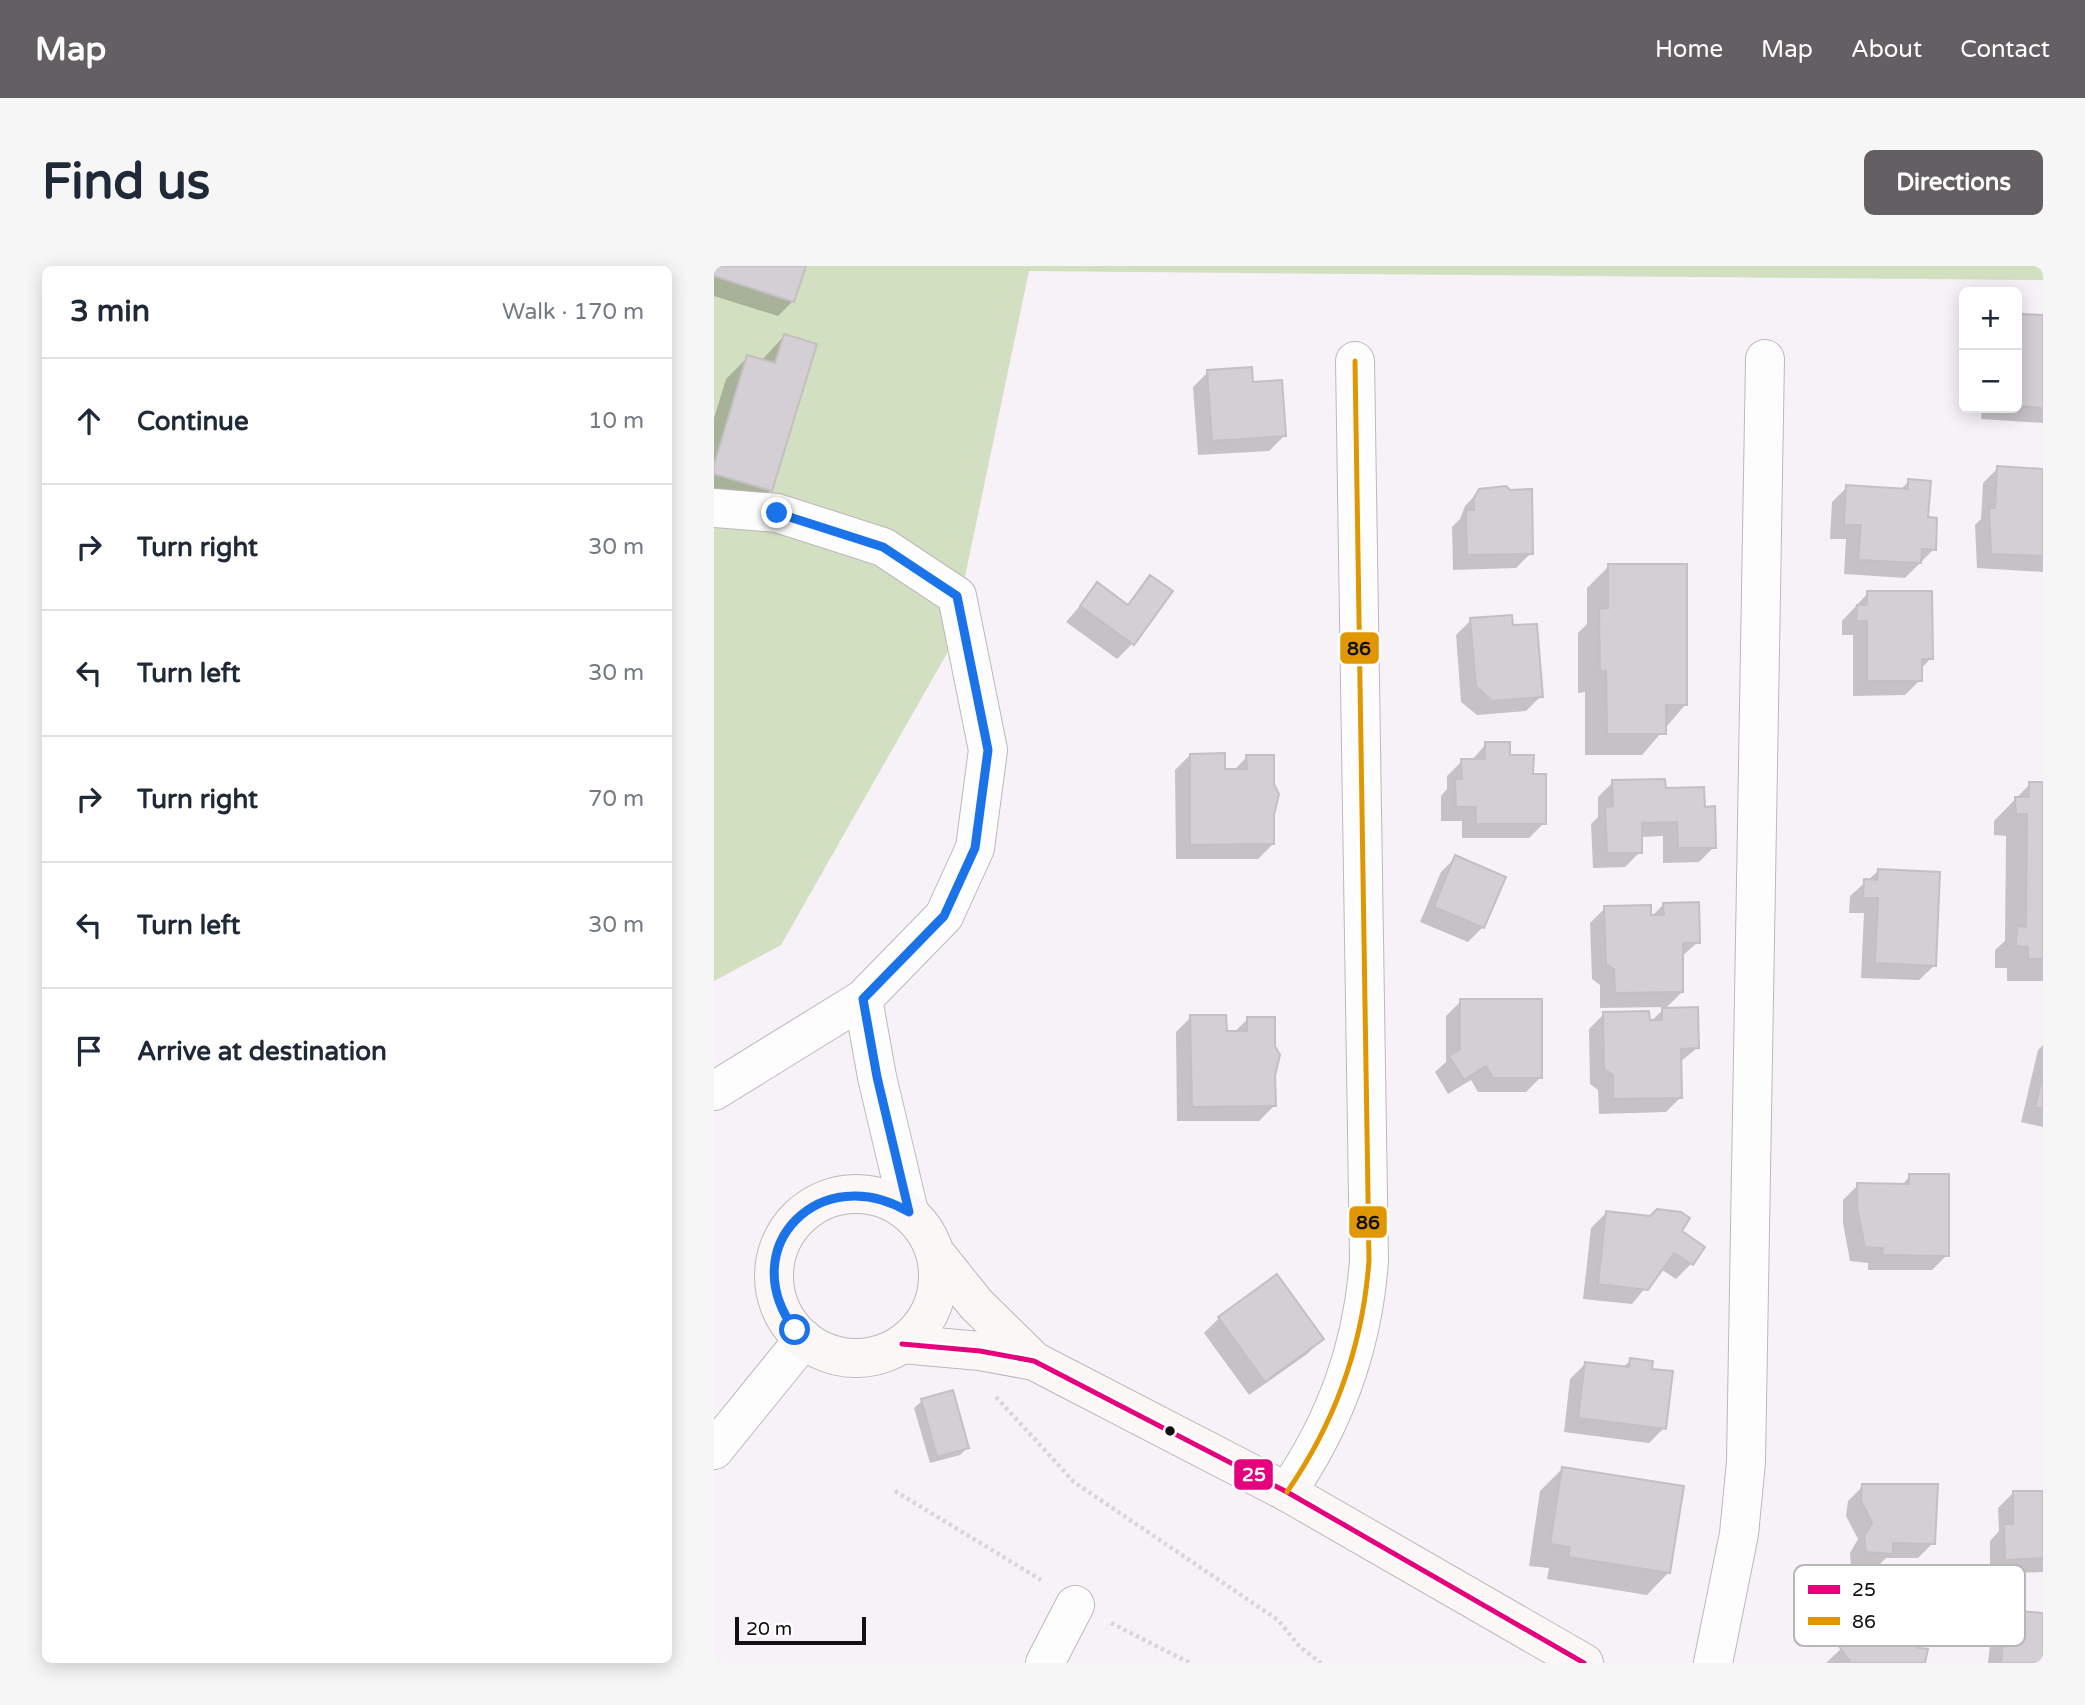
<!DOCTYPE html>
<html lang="en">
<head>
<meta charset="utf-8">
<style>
  :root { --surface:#fff; --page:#f6f6f7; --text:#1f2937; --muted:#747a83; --line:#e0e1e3; --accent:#635f63 }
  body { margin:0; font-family:"Varela Round",sans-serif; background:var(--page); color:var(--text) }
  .controls { position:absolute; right:21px; top:21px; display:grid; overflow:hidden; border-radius:10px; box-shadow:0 4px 18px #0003 }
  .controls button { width:63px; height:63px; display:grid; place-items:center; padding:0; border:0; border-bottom:2px solid var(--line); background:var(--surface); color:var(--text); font:35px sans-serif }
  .scale { position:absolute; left:21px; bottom:18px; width:131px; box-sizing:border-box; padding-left:7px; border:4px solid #131013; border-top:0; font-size:19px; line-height:24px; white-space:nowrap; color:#131013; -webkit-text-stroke:5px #fff; paint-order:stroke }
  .stop { position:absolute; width:21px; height:21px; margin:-16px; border:5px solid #1a73e8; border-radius:50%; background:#fff }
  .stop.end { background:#1a73e8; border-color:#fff; box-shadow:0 2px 7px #0008 }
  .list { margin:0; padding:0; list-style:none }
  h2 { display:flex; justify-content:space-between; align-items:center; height:91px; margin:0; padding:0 28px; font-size:30px }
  h2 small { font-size:23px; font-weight:400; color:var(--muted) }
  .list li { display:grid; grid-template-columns:46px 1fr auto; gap:21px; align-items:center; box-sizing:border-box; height:126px; padding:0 28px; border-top:2px solid var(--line) }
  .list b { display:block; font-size:26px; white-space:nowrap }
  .list em { font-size:23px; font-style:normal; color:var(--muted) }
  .icon { flex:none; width:38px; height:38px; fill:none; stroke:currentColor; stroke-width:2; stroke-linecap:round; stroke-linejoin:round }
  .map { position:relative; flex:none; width:1329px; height:1397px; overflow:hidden; border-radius:10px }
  header { display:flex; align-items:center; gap:42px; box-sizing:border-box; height:98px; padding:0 35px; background:var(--accent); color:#fff }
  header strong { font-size:33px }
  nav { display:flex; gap:38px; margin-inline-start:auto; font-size:24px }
  .intro { display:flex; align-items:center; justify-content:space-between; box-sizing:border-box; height:168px; padding:0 42px }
  h1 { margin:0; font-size:49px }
  .button { padding:18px 32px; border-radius:10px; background:var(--accent); color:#fff; font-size:24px; font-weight:700 }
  main { display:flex; gap:42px; padding:0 42px }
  aside { flex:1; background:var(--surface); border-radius:10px; box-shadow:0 4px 18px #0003 }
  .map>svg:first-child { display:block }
  .green { fill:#d2dfc0 }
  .shadow { fill:#0003 }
  .building { fill:#d3cfd4; stroke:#c3bfc3; stroke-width:2 }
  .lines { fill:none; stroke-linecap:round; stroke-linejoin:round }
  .street-casing { stroke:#bcb8bc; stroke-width:40 }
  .secondary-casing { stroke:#bcb8bc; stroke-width:40 }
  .path { stroke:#d8d6d8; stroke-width:4.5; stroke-dasharray:3.5 3.5; stroke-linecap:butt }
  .street { stroke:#fefdfe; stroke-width:38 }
  .secondary { stroke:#faf7f6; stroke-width:38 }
  .bus-1-casing { stroke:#fff; stroke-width:10 }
  .bus-2-casing { stroke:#fff; stroke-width:10 }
  .bus-1 { stroke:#e5007d; stroke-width:5 }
  .bus-2 { stroke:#e09702; stroke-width:5 }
  .route { stroke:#1a73e8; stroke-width:9 }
  .bus-dot { fill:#131013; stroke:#fff; stroke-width:2.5 }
  .key { fill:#fff; stroke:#b8b7b8; stroke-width:2 }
  .key-label { font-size:19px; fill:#131013 }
  .line-badge { stroke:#fff; stroke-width:2.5 }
  .badge-label { font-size:19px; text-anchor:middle; font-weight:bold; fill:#fff }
  .pale-badge-label { font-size:19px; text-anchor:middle; font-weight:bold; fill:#111 }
</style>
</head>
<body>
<header>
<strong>Map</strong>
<nav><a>Home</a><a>Map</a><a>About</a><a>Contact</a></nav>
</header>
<div class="intro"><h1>Find us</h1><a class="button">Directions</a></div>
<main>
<aside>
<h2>3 min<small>Walk · 170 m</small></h2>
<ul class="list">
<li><svg class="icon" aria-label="ahead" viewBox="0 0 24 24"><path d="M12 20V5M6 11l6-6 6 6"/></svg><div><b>Continue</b></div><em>10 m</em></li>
<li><svg class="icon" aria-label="right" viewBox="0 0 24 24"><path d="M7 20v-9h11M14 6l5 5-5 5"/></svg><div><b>Turn right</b></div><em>30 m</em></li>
<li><svg class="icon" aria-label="left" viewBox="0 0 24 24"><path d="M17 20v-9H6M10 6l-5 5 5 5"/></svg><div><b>Turn left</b></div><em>30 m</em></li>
<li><svg class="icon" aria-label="right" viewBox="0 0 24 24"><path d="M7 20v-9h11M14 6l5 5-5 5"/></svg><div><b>Turn right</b></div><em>70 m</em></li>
<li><svg class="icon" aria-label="left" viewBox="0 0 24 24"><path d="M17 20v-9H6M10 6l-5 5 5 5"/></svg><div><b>Turn left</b></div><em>30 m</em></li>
<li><svg class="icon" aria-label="arrive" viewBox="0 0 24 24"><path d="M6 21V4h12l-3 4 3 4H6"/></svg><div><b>Arrive at destination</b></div></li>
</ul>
</aside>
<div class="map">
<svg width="1329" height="1397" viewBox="0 0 1329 1397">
  <rect width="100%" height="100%" fill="#f7f2f7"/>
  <path class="green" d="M0,0H1329V14L315,5L236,382L67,679L0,715Z"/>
  <path class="shadow" d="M0,0H90L79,35L64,50L0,30Z
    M1308,50L1329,51V157L1267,153L1268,142H1303V54Z
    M70,70L101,79L56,225L34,247L0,237V152L12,113L34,91L47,95Z
    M494,106L537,118L570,170L555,185L484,189L479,121Z
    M1284,202L1329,204V306L1263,302L1261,259L1267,253L1269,217Z
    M1195,215L1212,253L1220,283L1191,312L1130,308L1132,273H1116L1118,236L1133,221L1186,224Z
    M766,224L817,287L802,302L739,304L738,261L746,253L751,240Z
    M895,300L972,438L928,489H871V426L864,427V367L873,358V322Z
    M437,311L456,325L418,378L403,393L352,356L384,319L412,340Z
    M1154,327L1217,392L1207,403L1206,414L1191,429L1139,430V369H1128V355Z
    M757,354L797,361L827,430L812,445L763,449L747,436L742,369Z
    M772,478L818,510L830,557L815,572H748V555H727V530L733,523V510L748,495H757Z
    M476,489L510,504H520L533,491L559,549V578L544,593H462L461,504Z
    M899,516L950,524L989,542L1000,581L985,596L949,597V570L926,571V586L911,601L879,602L877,558L884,551V531Z
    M1316,518H1329V715H1293V702H1281V684L1291,675L1292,570L1280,569V555Z
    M742,591L769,661L754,676L706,656L727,606Z
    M1164,605L1221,699L1205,714L1147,712L1150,647H1135L1136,630Z
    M950,638L984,676L967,691L968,726L950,744L983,782L965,797L967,831L952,846L885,848L884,824L876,818L875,763L890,748L934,758L952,741L886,742V719L878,713L876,657L891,642L935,653Z
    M747,735L827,811L812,826H764L757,814L734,828L721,806L732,796V750Z
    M477,751L511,766H520L534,753L560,810V840L545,855H463L462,766Z
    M1329,779V861L1307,856L1324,784Z
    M1196,910L1233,989L1218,1004H1154V997L1136,995L1129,957V934L1144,919L1187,920Z
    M892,947L965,965L977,998L962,1013L947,1003L918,1038L869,1033L877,962Z
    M505,1052L608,1073L593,1088L535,1129L490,1067Z
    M917,1094L936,1104L950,1162L935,1177L850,1166L856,1113L871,1098L908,1102Z
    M208,1135L253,1182L246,1189L216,1197L200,1142Z
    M848,1203L955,1306L933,1329L833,1313L835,1302L815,1300L826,1225Z
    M1149,1220L1219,1277L1204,1292H1172L1162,1302L1137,1300L1136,1287L1144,1273L1132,1250L1134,1235Z
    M1299,1227H1329V1306L1276,1308V1275L1285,1265L1284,1242Z
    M1178,1341L1209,1397H1112L1132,1378L1135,1362L1150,1346L1169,1350Z
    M1293,1346L1329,1397H1274L1278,1361Z"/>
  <path class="building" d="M0,0H92L80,36L0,10Z
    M1307,48L1329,49V142L1303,140V72Z
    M70,68L103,78L58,225L0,208V199L33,89L61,97Z
    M538,101L539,116L568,114L572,170L498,175L493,104Z
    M1283,200L1329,203V290L1277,288L1275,242H1281Z
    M1194,213L1217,215L1214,251L1223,252L1222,284L1208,283L1207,297L1144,294L1147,259H1130L1132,219L1194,223Z
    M792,220L796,224L818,223L819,288L753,289L752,244H760V232L765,223Z
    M894,298H973V439H952V468H893L892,405H886L885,343L894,342Z
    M436,309L459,325L420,379L366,340L383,316L414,339Z
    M1153,325H1218L1219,393H1208V415H1153V355H1142L1143,339H1153Z
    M798,349L799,359L823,358L829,431L778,435L762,420L756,352Z
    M771,476H796V489H820L819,508H832V558H762V541H742L741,513H748L747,493H771Z
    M511,487V503H533L532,489H560V518L565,528L560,549V578L476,579V488Z
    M951,513L952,522L990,521L991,541L1001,540L1002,582H964L963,556L928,557V587H893L891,541L899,540L898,514Z
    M1315,516H1329V693H1314V681L1302,680L1303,660L1312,661L1313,548H1302L1301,531H1315Z
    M741,589L792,611L770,662L720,641Z
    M1164,603L1226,606L1222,700L1161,697L1164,632H1149L1150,613L1163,614Z
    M985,636L986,677H969V726L901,727L900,703L892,698L890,640L937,639V649H950L949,637Z
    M746,733H828V812H779L772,800L750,814L735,790L746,783Z
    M984,741L985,782L967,783L968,832L899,833V809L890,803L889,746L935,745L936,754H948V742Z
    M476,749H512L513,765H533V751H561V780L566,789L561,810L562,840L478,841Z
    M1329,808V843L1321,841Z
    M1195,908H1235V990L1168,989L1169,982L1151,981L1143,941V917L1195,918Z
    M943,943L967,946L976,952L968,965L991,981L979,999L960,987L934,1024L884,1018L892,945L936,950Z
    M563,1008L610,1073L551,1116L504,1051Z
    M916,1092L939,1095L938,1103L959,1105L952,1163L864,1152L871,1096L915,1101Z
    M239,1124L255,1182L223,1191L207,1133Z
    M848,1201L970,1220L956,1307L854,1291L856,1281L836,1278Z
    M1148,1218H1224L1221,1278L1179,1277V1288L1152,1286L1150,1270L1158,1257L1147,1235Z
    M1299,1225H1329V1292L1291,1294L1290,1258H1299Z
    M1177,1339L1212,1346L1204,1382L1214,1383L1211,1397H1137L1125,1380L1145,1367L1149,1345L1175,1349Z
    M1292,1344L1329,1347V1397H1287Z"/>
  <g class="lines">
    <g class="street-casing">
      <path id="street" d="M0,242L63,247L169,281L243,330L274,484L261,582L230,650L149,733L163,811L195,946
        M0,825L149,733
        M0,1184L90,1073
        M573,1226C622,1155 649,1080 655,994L641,95
        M331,1397L361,1339
        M999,1397L1025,1268L1032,1196L1051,93"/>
    </g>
    <g class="secondary-casing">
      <path id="secondary" d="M60 1010a82 82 0 1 1 164 0a82 82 0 1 1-164 0Z
        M222,988L262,1038L320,1095
        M188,1078L266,1085L320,1095L573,1226L870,1397"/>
    </g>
    <path class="path" d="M282,1131L360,1216L564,1354L586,1381L607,1397
      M181,1225L327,1314
      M397,1357L476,1397"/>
    <use href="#street" class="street"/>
    <use href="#secondary" class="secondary"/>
    <g class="bus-1-casing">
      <path id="bus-1" d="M188,1078L266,1085L320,1095L573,1226L870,1397"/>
    </g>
    <g class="bus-2-casing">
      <path id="bus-2" d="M573,1226C622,1155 649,1080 655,994L641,95"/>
    </g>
    <use href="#bus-1" class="bus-1"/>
    <use href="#bus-2" class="bus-2"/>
  </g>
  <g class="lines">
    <path class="route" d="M63,247L169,281L243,330L274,484L261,582L230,650L149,733L163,811L195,946C107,893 19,981 81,1064"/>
  </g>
  <circle class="bus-dot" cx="456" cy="1165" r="6"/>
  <rect x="1080" y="1299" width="231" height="81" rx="10" class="key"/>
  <rect x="1094" y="1319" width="32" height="9" fill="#e5007d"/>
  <rect x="1094" y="1351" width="32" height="8" fill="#e09702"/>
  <g class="key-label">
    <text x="1138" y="1330">25</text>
    <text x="1138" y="1362">86</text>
  </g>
  <g class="line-badge">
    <rect x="625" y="365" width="41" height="34" rx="7" fill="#e09702"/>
    <rect x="634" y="939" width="40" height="34" rx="7" fill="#e09702"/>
    <rect x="519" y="1192" width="41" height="33" rx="7" fill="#e5007d"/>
  </g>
  <g class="badge-label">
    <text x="540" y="1215">25</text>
  </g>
  <g class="pale-badge-label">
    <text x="645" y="389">86</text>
    <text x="654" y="963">86</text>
  </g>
</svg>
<div class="controls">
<button>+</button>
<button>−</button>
</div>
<div class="scale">20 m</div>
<div class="stop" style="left:81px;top:1064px"></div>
<div class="stop end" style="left:63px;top:247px"></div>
</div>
</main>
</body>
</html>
